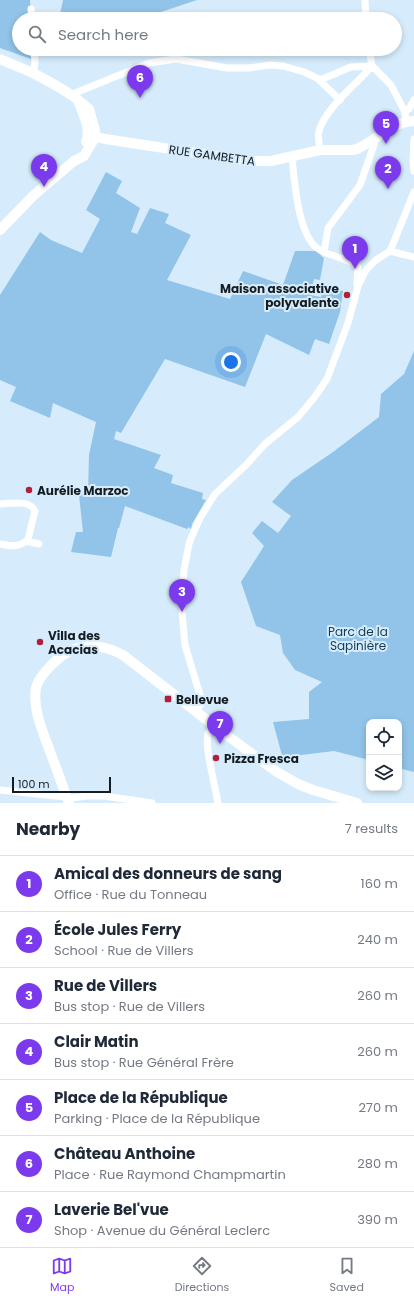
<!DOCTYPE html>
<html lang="en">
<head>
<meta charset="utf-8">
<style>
  :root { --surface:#fff; --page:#f2f2f3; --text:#1f2937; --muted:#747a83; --line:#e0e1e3; --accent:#7c3aed }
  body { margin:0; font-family:Poppins,sans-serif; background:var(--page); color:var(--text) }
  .controls { position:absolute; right:12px; bottom:12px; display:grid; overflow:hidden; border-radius:8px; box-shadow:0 2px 6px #0003 }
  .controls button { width:36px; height:36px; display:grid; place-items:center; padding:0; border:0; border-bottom:1px solid var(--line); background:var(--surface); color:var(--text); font:20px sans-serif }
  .scale { position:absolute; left:12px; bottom:10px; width:99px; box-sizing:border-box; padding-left:4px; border:2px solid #151d22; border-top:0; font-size:11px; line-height:14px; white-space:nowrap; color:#151d22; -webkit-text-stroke:3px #d6ecfc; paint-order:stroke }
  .you { position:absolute; left:231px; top:362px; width:14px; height:14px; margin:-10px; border:3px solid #fff; border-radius:50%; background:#1a73e8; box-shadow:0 0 0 6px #1a73e833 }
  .badge { display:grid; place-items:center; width:26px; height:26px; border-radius:50%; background:var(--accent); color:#fff; font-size:13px; font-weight:700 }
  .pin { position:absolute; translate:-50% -33px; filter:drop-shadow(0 1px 2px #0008) }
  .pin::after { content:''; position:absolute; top:21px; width:14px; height:12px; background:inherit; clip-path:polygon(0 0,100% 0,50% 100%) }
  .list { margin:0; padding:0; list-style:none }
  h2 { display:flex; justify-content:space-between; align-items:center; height:52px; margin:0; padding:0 16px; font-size:17px }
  h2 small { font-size:13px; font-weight:400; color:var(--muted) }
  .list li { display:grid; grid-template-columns:26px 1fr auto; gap:12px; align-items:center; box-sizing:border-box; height:56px; padding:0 16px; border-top:1px solid var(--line) }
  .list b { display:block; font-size:15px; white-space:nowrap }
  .list p { margin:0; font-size:13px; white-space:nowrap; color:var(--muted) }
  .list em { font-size:13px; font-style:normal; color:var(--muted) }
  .icon { flex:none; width:22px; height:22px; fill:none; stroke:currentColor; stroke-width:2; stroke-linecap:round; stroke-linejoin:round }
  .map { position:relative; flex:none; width:414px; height:803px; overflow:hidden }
  .search { position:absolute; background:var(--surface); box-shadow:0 2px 6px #0003; left:12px; right:12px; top:12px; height:44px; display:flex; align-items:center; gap:10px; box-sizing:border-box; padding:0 14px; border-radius:22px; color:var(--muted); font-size:15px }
  .sheet { height:444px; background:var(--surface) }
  nav { display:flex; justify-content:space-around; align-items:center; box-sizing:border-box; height:56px; border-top:1px solid var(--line); background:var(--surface); font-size:11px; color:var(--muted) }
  nav a { display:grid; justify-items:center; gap:2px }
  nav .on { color:var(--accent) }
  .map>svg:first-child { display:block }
  .green { fill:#91c4e8 }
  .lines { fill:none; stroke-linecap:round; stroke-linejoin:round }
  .street { stroke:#fff; stroke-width:7 }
  .secondary { stroke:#fff; stroke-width:10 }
  .poi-dot { fill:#b21f3b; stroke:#d6ecfc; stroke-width:1.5 }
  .labels { text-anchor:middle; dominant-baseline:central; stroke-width:4; stroke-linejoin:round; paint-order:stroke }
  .street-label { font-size:12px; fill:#151d22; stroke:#d6ecfc }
  .poi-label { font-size:12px; font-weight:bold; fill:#151d22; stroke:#d6ecfc; text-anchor:start }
  .park-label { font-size:12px; fill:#123c56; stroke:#d6ecfc }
</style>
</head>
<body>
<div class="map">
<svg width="414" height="803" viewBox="0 0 414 803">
  <rect width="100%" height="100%" fill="#d6ecfc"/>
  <path class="green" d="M0,0H30L31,19H19V49H33L34,60L0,48Z
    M63,0H197L161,12L162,19H59Z
    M106,172L122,181L116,193L140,208L131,232L137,234L150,208L169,214L165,223L191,235L167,280L230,299L243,271L283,285L295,251H316L324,258L320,280L314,279L310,295L321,297L324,286L343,291L340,312L329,344L315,339L309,355L266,334L245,387L165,359L121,433L116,431L114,439L161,455L154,468L173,475L171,483L203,493L202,499L206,500L192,524L191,529L189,527L187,529L125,506L119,528H118L111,557L71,552L76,532H83L79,495L88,492L89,455L96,422L53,403L50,418L10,401L16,387L0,380V295L40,232L51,240L82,253L100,219L86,210Z
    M414,351V772L402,769L401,768L399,767V722H369V760L334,751L293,756L284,763L273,722L309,719V692L322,682L295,670L283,653L280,635L256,626L241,582L264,546L252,533L262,521L278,533L291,516L272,502L292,480L333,452L379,417L381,394L404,374Z"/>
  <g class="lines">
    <path class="street" d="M365,0L366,19
      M31,9L32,19
      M369,49L372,66L391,85L405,112L406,121
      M33,73L35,63L34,49
      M320,80L351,67L372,66
      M73,96L75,93L149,63L176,59L227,68H249L270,65L283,66L304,72L317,78L340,100
      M405,112L409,109L414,100
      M414,139L413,162L414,171
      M320,150C320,145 317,137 319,131C325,108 357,84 372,66
      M292,157C294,179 298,234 317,248C329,257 347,257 358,267L357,284
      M390,251L414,257
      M324,252L328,228L360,185L373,148L374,144L371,141
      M0,504C10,504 30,499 35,511L28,539C20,548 11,546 0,544
      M26,541L39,544
      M196,712L202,702L185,645L182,612V599L184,570L189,544L192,536L200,518L215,494L246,465L265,444L298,417L314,398L327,379L348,323L358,286L366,270L376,260L390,251L391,249L414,192
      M213,726C212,728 209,731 208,734C204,745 216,789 218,803
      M0,790L66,797
      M73,798L86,796H104L152,803"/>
    <path class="secondary" d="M0,59L33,73L57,86L73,96L89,109L95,130L93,141L84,156L74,161L34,195L0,230
      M78,100C82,113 92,128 86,142
      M89,135L105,139L249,161H271L320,150H352L357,149C376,140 392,122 414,121
      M69,803C63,788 58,772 52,757C45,736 32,711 36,688C39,675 58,657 70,651C88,643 107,646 123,655L221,731L277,772L298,784L313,790L357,803"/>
  </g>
  <g class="poi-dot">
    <circle cx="347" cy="295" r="4"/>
    <circle cx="29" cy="490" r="4"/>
    <circle cx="40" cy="642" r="4"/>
    <rect x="164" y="695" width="8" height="8" rx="2"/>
    <circle cx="216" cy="758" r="4"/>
  </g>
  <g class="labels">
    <g class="street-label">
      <text transform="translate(212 155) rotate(8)">RUE GAMBETTA</text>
    </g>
    <g class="poi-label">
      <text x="339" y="288" text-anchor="end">Maison associative<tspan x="339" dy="14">polyvalente</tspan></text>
      <text x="37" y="490">Aurélie Marzoc</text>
      <text x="48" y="635">Villa des<tspan x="48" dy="14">Acacias</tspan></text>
      <text x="176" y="699">Bellevue</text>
      <text x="224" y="758">Pizza Fresca</text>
    </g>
    <g class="park-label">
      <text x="358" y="631">Parc de la<tspan x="358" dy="14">Sapinière</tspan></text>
    </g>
  </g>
</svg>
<div class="controls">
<button><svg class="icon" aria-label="locate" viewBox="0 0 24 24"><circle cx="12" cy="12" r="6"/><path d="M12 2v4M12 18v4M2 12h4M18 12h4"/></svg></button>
<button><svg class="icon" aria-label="layers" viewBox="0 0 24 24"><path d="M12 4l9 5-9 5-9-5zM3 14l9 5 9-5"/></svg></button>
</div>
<div class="scale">100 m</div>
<div class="you"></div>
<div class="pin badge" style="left:355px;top:269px">1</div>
<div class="pin badge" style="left:388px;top:189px">2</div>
<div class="pin badge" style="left:182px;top:612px">3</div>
<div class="pin badge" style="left:44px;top:187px">4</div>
<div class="pin badge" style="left:386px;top:144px">5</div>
<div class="pin badge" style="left:140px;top:98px">6</div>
<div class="pin badge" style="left:220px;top:744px">7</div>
<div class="search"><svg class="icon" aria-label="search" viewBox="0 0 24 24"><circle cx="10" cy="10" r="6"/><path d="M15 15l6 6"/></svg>Search here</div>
</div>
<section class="sheet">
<h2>Nearby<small>7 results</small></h2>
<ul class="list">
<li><span class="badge">1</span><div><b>Amical des donneurs de sang</b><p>Office · Rue du Tonneau</p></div><em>160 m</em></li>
<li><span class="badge">2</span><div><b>École Jules Ferry</b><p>School · Rue de Villers</p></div><em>240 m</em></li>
<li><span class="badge">3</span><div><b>Rue de Villers</b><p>Bus stop · Rue de Villers</p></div><em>260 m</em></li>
<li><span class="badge">4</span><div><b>Clair Matin</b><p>Bus stop · Rue Général Frère</p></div><em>260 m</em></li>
<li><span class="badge">5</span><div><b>Place de la République</b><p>Parking · Place de la République</p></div><em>270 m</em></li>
<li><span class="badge">6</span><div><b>Château Anthoine</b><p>Place · Rue Raymond Champmartin</p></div><em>280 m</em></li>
<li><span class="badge">7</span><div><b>Laverie Bel'vue</b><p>Shop · Avenue du Général Leclerc</p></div><em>390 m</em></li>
</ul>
</section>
<nav>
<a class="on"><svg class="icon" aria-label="map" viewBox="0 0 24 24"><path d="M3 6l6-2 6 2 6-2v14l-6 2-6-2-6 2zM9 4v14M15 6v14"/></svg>Map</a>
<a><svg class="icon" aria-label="directions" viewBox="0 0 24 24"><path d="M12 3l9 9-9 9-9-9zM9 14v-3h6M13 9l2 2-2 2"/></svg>Directions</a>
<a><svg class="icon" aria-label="saved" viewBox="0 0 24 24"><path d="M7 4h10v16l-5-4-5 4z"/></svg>Saved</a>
</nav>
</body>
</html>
